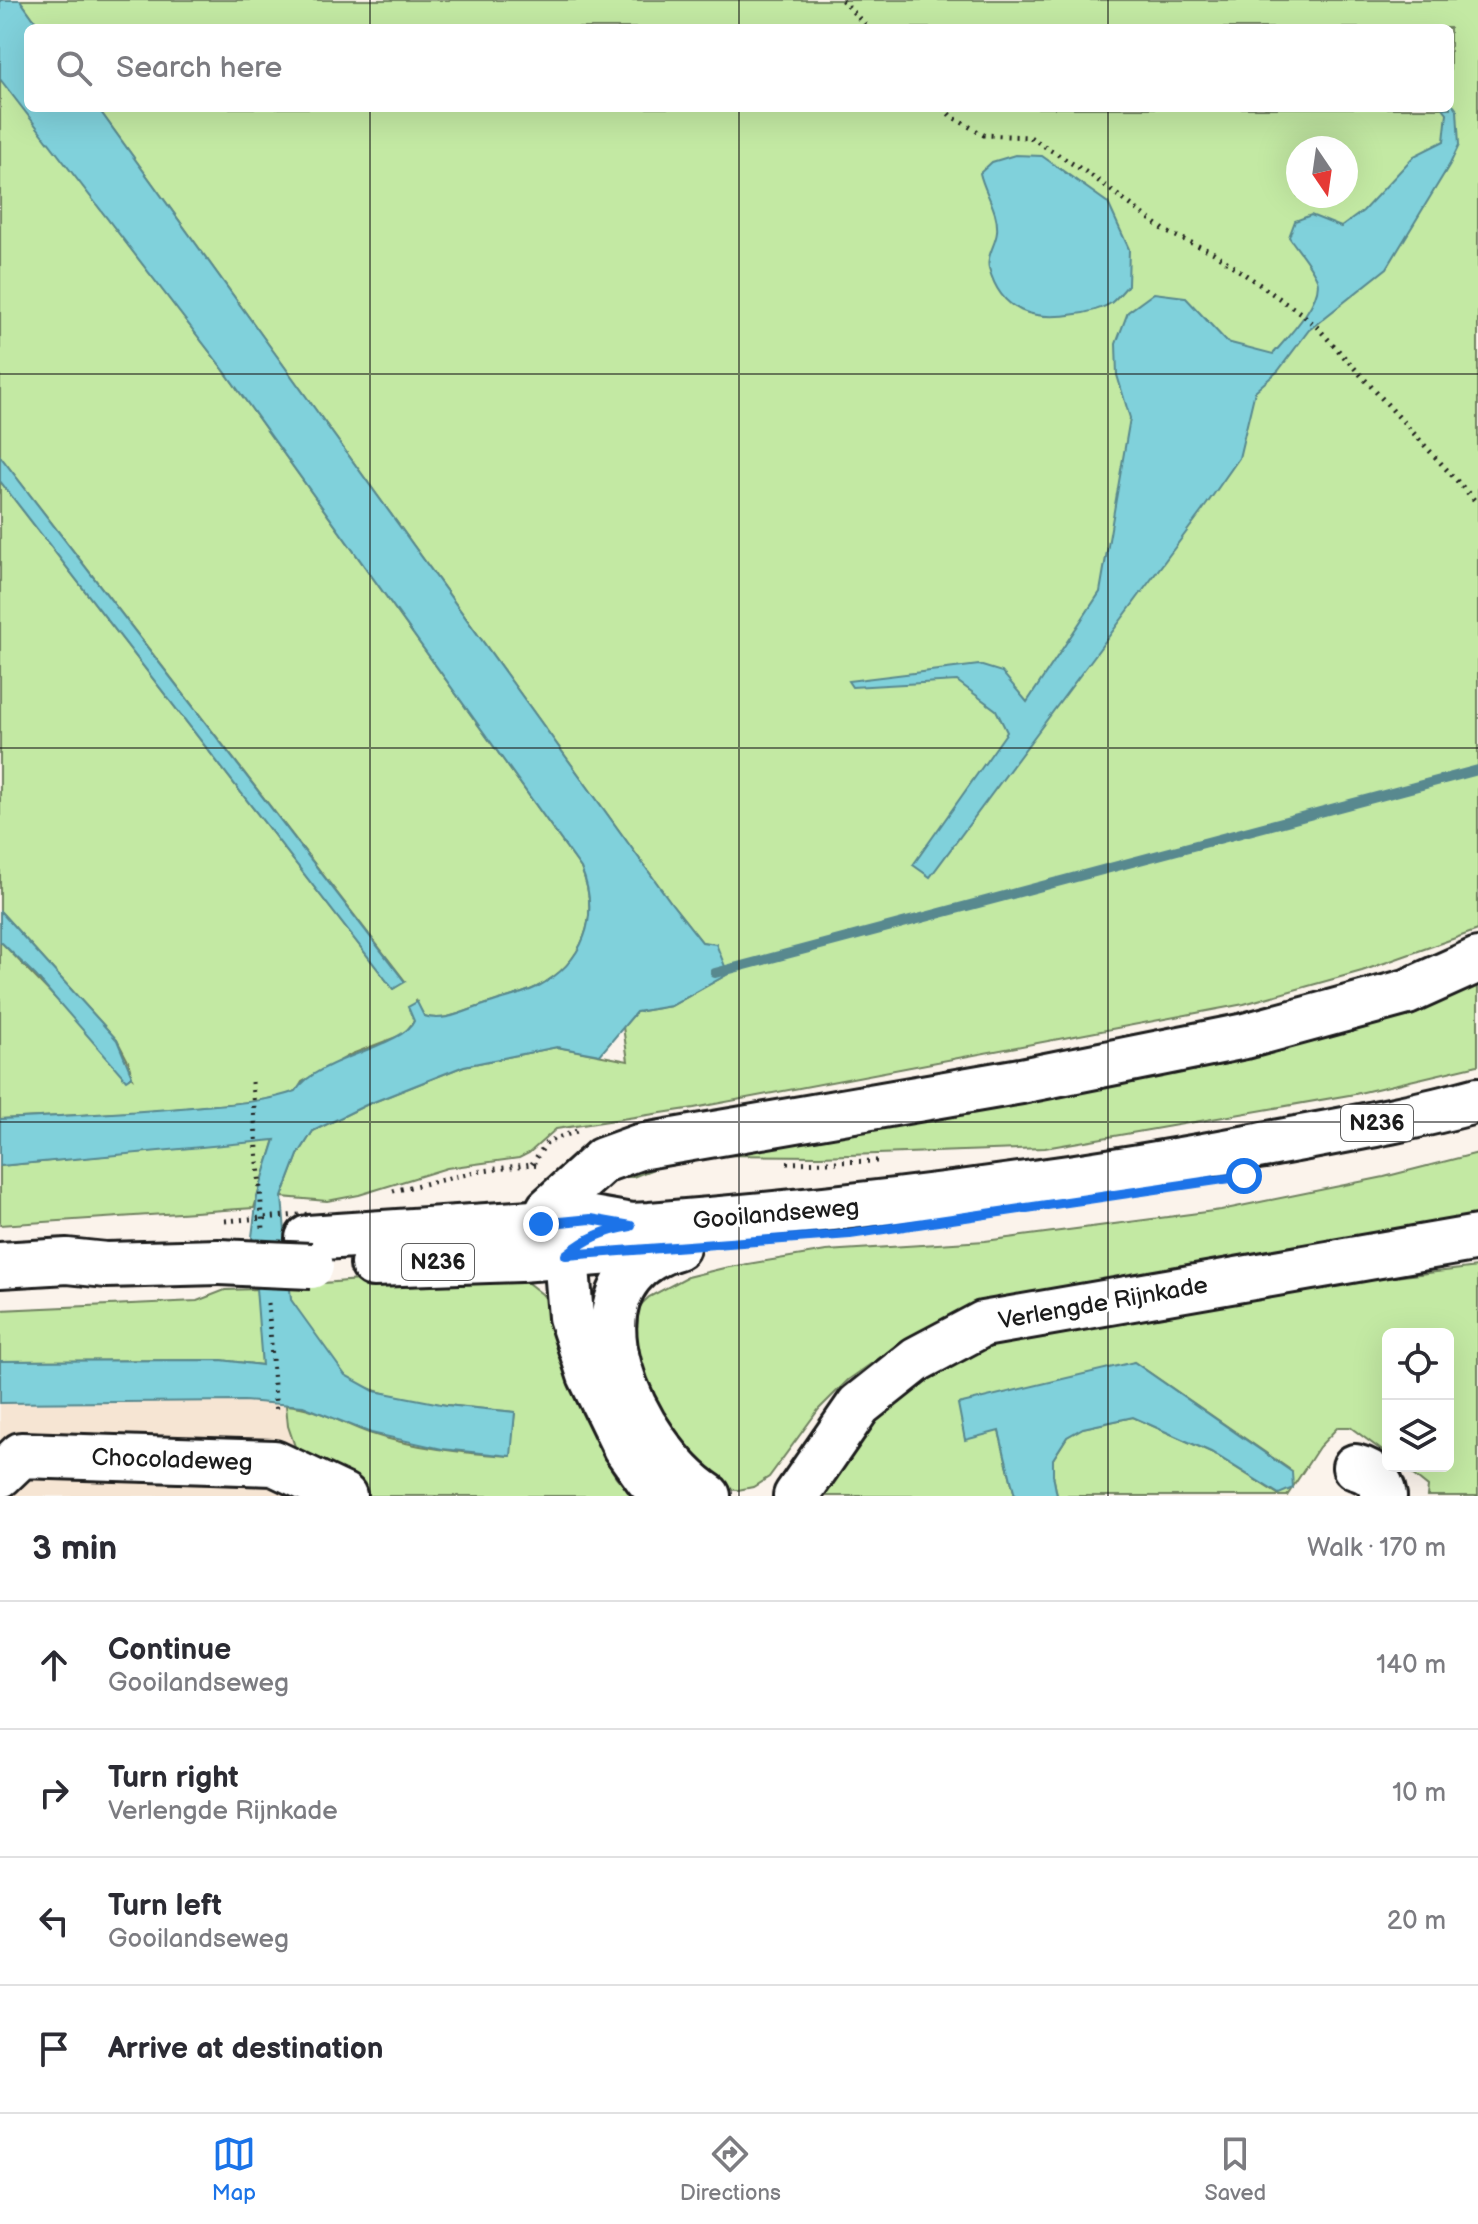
<!DOCTYPE html>
<html lang="en">
<head>
<meta charset="utf-8">
<style>
  :root { --surface:#fff; --page:#f2f2f3; --text:#2b2b33; --muted:#7c7c81; --line:#e1e1e2; --accent:#1a73e8 }
  body { margin:0; font-family:"Balsamiq Sans",sans-serif; background:var(--page); color:var(--text) }
  .controls { position:absolute; right:24px; bottom:24px; display:grid; overflow:hidden; border-radius:12px; box-shadow:0 8px 32px #0002 }
  .controls button { width:72px; height:72px; display:grid; place-items:center; padding:0; border:0; border-bottom:2px solid var(--line); background:var(--surface); color:var(--text); font:40px sans-serif }
  .compass { position:absolute; left:1286px; top:136px; width:72px; height:72px; border-radius:50%; background:var(--surface); box-shadow:0 8px 32px #0002; rotate:167deg }
  .stop { position:absolute; width:24px; height:24px; margin:-18px; border:6px solid #1a73e8; border-radius:50%; background:#fff }
  .stop.end { background:#1a73e8; border-color:#fff; box-shadow:0 2px 8px #0008 }
  .list { margin:0; padding:0; list-style:none }
  h2 { display:flex; justify-content:space-between; align-items:center; height:104px; margin:0; padding:0 32px; font-size:34px }
  h2 small { font-size:26px; font-weight:400; color:var(--muted) }
  .list li { display:grid; grid-template-columns:52px 1fr auto; gap:24px; align-items:center; box-sizing:border-box; height:128px; padding:0 32px; border-top:2px solid var(--line) }
  .list b { display:block; font-size:30px; white-space:nowrap }
  .list p { margin:0; font-size:26px; white-space:nowrap; color:var(--muted) }
  .list em { font-size:26px; font-style:normal; color:var(--muted) }
  .icon { flex:none; width:44px; height:44px; fill:none; stroke:currentColor; stroke-width:2; stroke-linecap:round; stroke-linejoin:round }
  .map { position:relative; flex:none; width:1478px; height:1496px; overflow:hidden }
  .search { position:absolute; background:var(--surface); box-shadow:0 8px 32px #0002; left:24px; right:24px; top:24px; height:88px; display:flex; align-items:center; gap:20px; box-sizing:border-box; padding:0 28px; border-radius:12px; color:var(--muted); font-size:30px }
  .sheet { height:616px; background:var(--surface) }
  nav { display:flex; justify-content:space-around; align-items:center; box-sizing:border-box; height:112px; border-top:2px solid var(--line); background:var(--surface); font-size:22px; color:var(--muted) }
  nav a { display:grid; justify-items:center; gap:4px }
  nav .on { color:var(--accent) }
  .map>svg:first-child { display:block }
  .built { fill:#f6e5d3 }
  .green { fill:#c3e9a3; stroke:#708260; stroke-width:2; fill-rule:evenodd }
  .water { fill:#80d1db; stroke:#58898f; stroke-width:2 }
  .lines { fill:none; stroke-linecap:round; stroke-linejoin:round }
  .stream { stroke:#58898f; stroke-width:10 }
  .minor-casing { stroke:#1c1c1c; stroke-width:50 }
  .major-casing { stroke:#1c1c1c; stroke-width:50 }
  .path { stroke:#1c1c1c; stroke-width:5; stroke-dasharray:2 6; stroke-linecap:butt }
  .minor { stroke:#fff; stroke-width:44 }
  .major { stroke:#fff; stroke-width:44 }
  .major-bridge-casing { stroke:#1c1c1c; stroke-width:50; stroke-linecap:butt }
  .path-bridge { stroke:#1c1c1c; stroke-width:5; stroke-dasharray:2 6; stroke-linecap:butt }
  .major-bridge { stroke:#fff; stroke-width:44 }
  .route { stroke:#1a73e8; stroke-width:10 }
  .grid { fill:none; stroke:#1c1c1c; stroke-width:2; stroke-opacity:0.55 }
  .labels { text-anchor:middle; dominant-baseline:central; stroke-width:6; stroke-linejoin:round; paint-order:stroke }
  .shield { fill:#fff; stroke:#606060; stroke-width:2 }
  .shield-label { font-size:22px; font-weight:bold; fill:#1c1c1c }
  .street-label { font-size:24px; fill:#1c1c1c; stroke:#fff }
</style>
</head>
<body>
<div class="map">
<svg width="1478" height="1496" viewBox="0 0 1478 1496">
  <rect width="100%" height="100%" fill="#fbf3eb"/>
  <filter id="ink" filterUnits="userSpaceOnUse"><feTurbulence type="fractalNoise" baseFrequency=".0125" numOctaves="2"/><feDisplacementMap in="SourceGraphic" scale="16" xChannelSelector="R" yChannelSelector="G"/><feConvolveMatrix kernelMatrix="1 2 1 2 8 2 1 2 1" color-interpolation-filters="sRGB"/></filter>
  <g filter="url(#ink)">
    <path class="built" d="M244,1401L286,1405L288,1426L351,1496H0V1404Z"/>
    <path class="green" d="M20,0H1478V930L1362,971L1244,1004L694,1108L556,1129L529,1153L519,1158L447,1168L359,1195L327,1201L282,1197L298,1155L313,1131L366,1105L464,1066L557,1047L628,1061L623,1027L636,1012L671,1006L728,974L706,943L702,942L672,904L98,108H1450V28H40ZM1298,148H1346V196H1298Z
      M0,78L223,369L581,868C601,916 584,963 537,987C521,995 501,999 484,1005C465,1011 444,1023 424,1016L416,1002L414,1021L404,1034L352,1054L302,1082L297,1091L271,1100L240,1103L140,1112L0,1119V941L132,1077L128,1061L117,1040L0,911V481L393,989L405,981L0,456Z
      M1478,982V1065L1355,1094L1045,1148L820,1156L709,1155L674,1161L633,1177H612L628,1163Z
      M275,1139L254,1208L0,1225V1166Z
      M1478,1153V1221L940,1323L895,1347L848,1380L819,1409L769,1477L753,1487L738,1490L714,1489L643,1401L632,1313L649,1297L687,1277L724,1268L826,1251L985,1241L1221,1210L1384,1177Z
      M1478,1267V1496H1427L1428,1487L1402,1466H1448V1334H1388V1455L1350,1427H1338L1319,1447L1287,1496H1057L1053,1475V1459L1067,1437L1082,1428L1133,1417L1211,1452L1278,1494L1292,1471L1134,1362L999,1431L1015,1496H821L855,1441L891,1403L932,1375L972,1354L1019,1337L1303,1288Z
      M479,1270L515,1273L542,1294L561,1317L587,1416L601,1452L616,1477L633,1496H351L302,1467L288,1426L286,1405C316,1407 341,1423 369,1433C413,1448 464,1453 510,1456L515,1412C470,1407 381,1403 346,1376C328,1362 305,1320 291,1300L288,1286Z
      M258,1289L262,1365L221,1360L0,1361V1310L197,1301L225,1290Z"/>
    <path class="water" d="M0,0H20L40,28H28V108H98L672,904L702,942L716,944L728,974L671,1006L636,1012L600,1055L557,1047L464,1066L366,1105L313,1131L298,1155L282,1197L291,1300L345,1375L374,1391L446,1405L515,1412L511,1456L442,1449L371,1433L303,1406L244,1401L0,1403V1361L221,1360L262,1365L252,1237L257,1197L275,1140L0,1166V1119C64,1116 128,1113 192,1107C228,1104 262,1103 296,1091C317,1057 402,1048 414,1021L408,1007L417,1002L424,1016C444,1023 465,1011 484,1005C501,999 521,995 537,987C584,963 601,916 581,868L223,369L0,79Z
      M1450,101L1457,110L1459,145L1450,164L1387,268L1309,330L1278,371L1255,391L1239,458L1202,511L930,877L913,865L1007,732L996,710L957,681L852,687L848,681L979,665L1002,672L1027,702L1100,592L1130,418L1117,375L1116,344L1128,312L1154,293L1185,297L1227,342L1273,354C1286,339 1324,300 1317,279C1311,265 1298,250 1289,237L1295,221L1311,215L1341,227L1363,211L1414,156L1444,141L1447,113L1443,108H1450Z
      M1015,155L1042,156L1108,203L1129,249L1128,285C1123,291 1117,298 1111,303C1102,309 1086,313 1076,314C1034,321 1001,313 989,268C986,256 996,244 997,232C999,211 984,192 980,173L992,162Z
      M0,456L405,982L393,989L0,481Z
      M0,911L117,1040L132,1076L126,1080L36,976L0,941Z
      M1134,1362L1292,1472L1293,1488L1279,1494L1211,1452L1133,1417L1083,1428L1067,1437L1053,1459V1475L1057,1496H1015L999,1431L965,1440L958,1404Z"/>
    <g class="lines">
      <path class="stream" d="M715,973L1478,770"/>
      <g class="minor-casing">
        <path id="minor" d="M541,1224L549,1209L603,1160L639,1147L1021,1081L1245,1036L1407,992L1478,960
          M594,1235L585,1239L566,1255L571,1317L590,1375L625,1447L648,1479L670,1496
          M677,1247C553,1282 636,1449 708,1496
          M1355,1467C1370,1471 1381,1479 1384,1496
          M0,1475L21,1455L274,1463L344,1496
          M796,1496L859,1405L917,1359L983,1324L1478,1238"/>
      </g>
      <g class="major-casing">
        <path id="major" d="M308,1238L591,1219L631,1226L650,1225C854,1209 1057,1184 1258,1146C1332,1132 1406,1120 1478,1100
          M373,1264L520,1259L664,1248
          M0,1265L67,1261L106,1265L219,1262"/>
      </g>
      <path class="path" d="M842,0L868,28
        M943,108L951,116L984,135L1030,137L1092,176L1167,232L1214,253L1302,314L1317,327L1478,504
        M252,1082L263,1229
        M787,1163L877,1161
        M532,1164L547,1142L577,1131
        M393,1191L476,1172L532,1164L540,1165
        M268,1303L276,1413"/>
      <use href="#minor" class="minor"/>
      <use href="#major" class="major"/>
      <g class="major-bridge-casing">
        <path id="major-bridge" d="M219,1262L311,1266"/>
      </g>
      <path class="path-bridge" d="M225,1221L311,1214"/>
      <use href="#major-bridge" class="major-bridge"/>
    </g>
  </g>
  <g class="lines" filter="url(#ink)">
    <path class="route" d="M541,1224L591,1219L631,1226C605,1230 587,1238 566,1255L850,1234L1244,1176"/>
  </g>
  <path class="grid" d="M370,0V28M739,0V28M1108,0V28M370,108V1496M739,108V1496M1108,108V1496M0,374H1478M0,748H1478M0,1122H1478"/>
  <g class="labels">
    <g class="shield">
      <rect x="1341" y="1105" width="72" height="36" rx="6"/>
      <rect x="402" y="1244" width="72" height="36" rx="6"/>
    </g>
    <g class="shield-label">
      <text x="1377" y="1123">N236</text>
      <text x="438" y="1262">N236</text>
    </g>
    <g class="street-label">
      <text transform="translate(776 1214) rotate(-5)">Gooilandseweg</text>
      <text transform="translate(1103 1303) rotate(-10)">Verlengde Rijnkade</text>
      <text transform="translate(172 1460) rotate(2)">Chocoladeweg</text>
    </g>
  </g>
</svg>
<div class="controls">
<button><svg class="icon" aria-label="locate" viewBox="0 0 24 24"><circle cx="12" cy="12" r="6"/><path d="M12 2v4M12 18v4M2 12h4M18 12h4"/></svg></button>
<button><svg class="icon" aria-label="layers" viewBox="0 0 24 24"><path d="M12 4l9 5-9 5-9-5zM3 14l9 5 9-5"/></svg></button>
</div>
<svg class="compass" viewBox="-18 -18 36 36"><path d="M0-13l5 13h-10z" fill="#e53935"/><path d="M0 13l5-13h-10z" fill="#7c7c81"/></svg>
<div class="stop" style="left:1244px;top:1176px"></div>
<div class="stop end" style="left:541px;top:1224px"></div>
<div class="search"><svg class="icon" aria-label="search" viewBox="0 0 24 24"><circle cx="10" cy="10" r="6"/><path d="M15 15l6 6"/></svg>Search here</div>
</div>
<section class="sheet">
<h2>3 min<small>Walk · 170 m</small></h2>
<ul class="list">
<li><svg class="icon" aria-label="ahead" viewBox="0 0 24 24"><path d="M12 20V5M6 11l6-6 6 6"/></svg><div><b>Continue</b><p>Gooilandseweg</p></div><em>140 m</em></li>
<li><svg class="icon" aria-label="right" viewBox="0 0 24 24"><path d="M7 20v-9h11M14 6l5 5-5 5"/></svg><div><b>Turn right</b><p>Verlengde Rijnkade</p></div><em>10 m</em></li>
<li><svg class="icon" aria-label="left" viewBox="0 0 24 24"><path d="M17 20v-9H6M10 6l-5 5 5 5"/></svg><div><b>Turn left</b><p>Gooilandseweg</p></div><em>20 m</em></li>
<li><svg class="icon" aria-label="arrive" viewBox="0 0 24 24"><path d="M6 21V4h12l-3 4 3 4H6"/></svg><div><b>Arrive at destination</b></div></li>
</ul>
</section>
<nav>
<a class="on"><svg class="icon" aria-label="map" viewBox="0 0 24 24"><path d="M3 6l6-2 6 2 6-2v14l-6 2-6-2-6 2zM9 4v14M15 6v14"/></svg>Map</a>
<a><svg class="icon" aria-label="directions" viewBox="0 0 24 24"><path d="M12 3l9 9-9 9-9-9zM9 14v-3h6M13 9l2 2-2 2"/></svg>Directions</a>
<a><svg class="icon" aria-label="saved" viewBox="0 0 24 24"><path d="M7 4h10v16l-5-4-5 4z"/></svg>Saved</a>
</nav>
</body>
</html>
